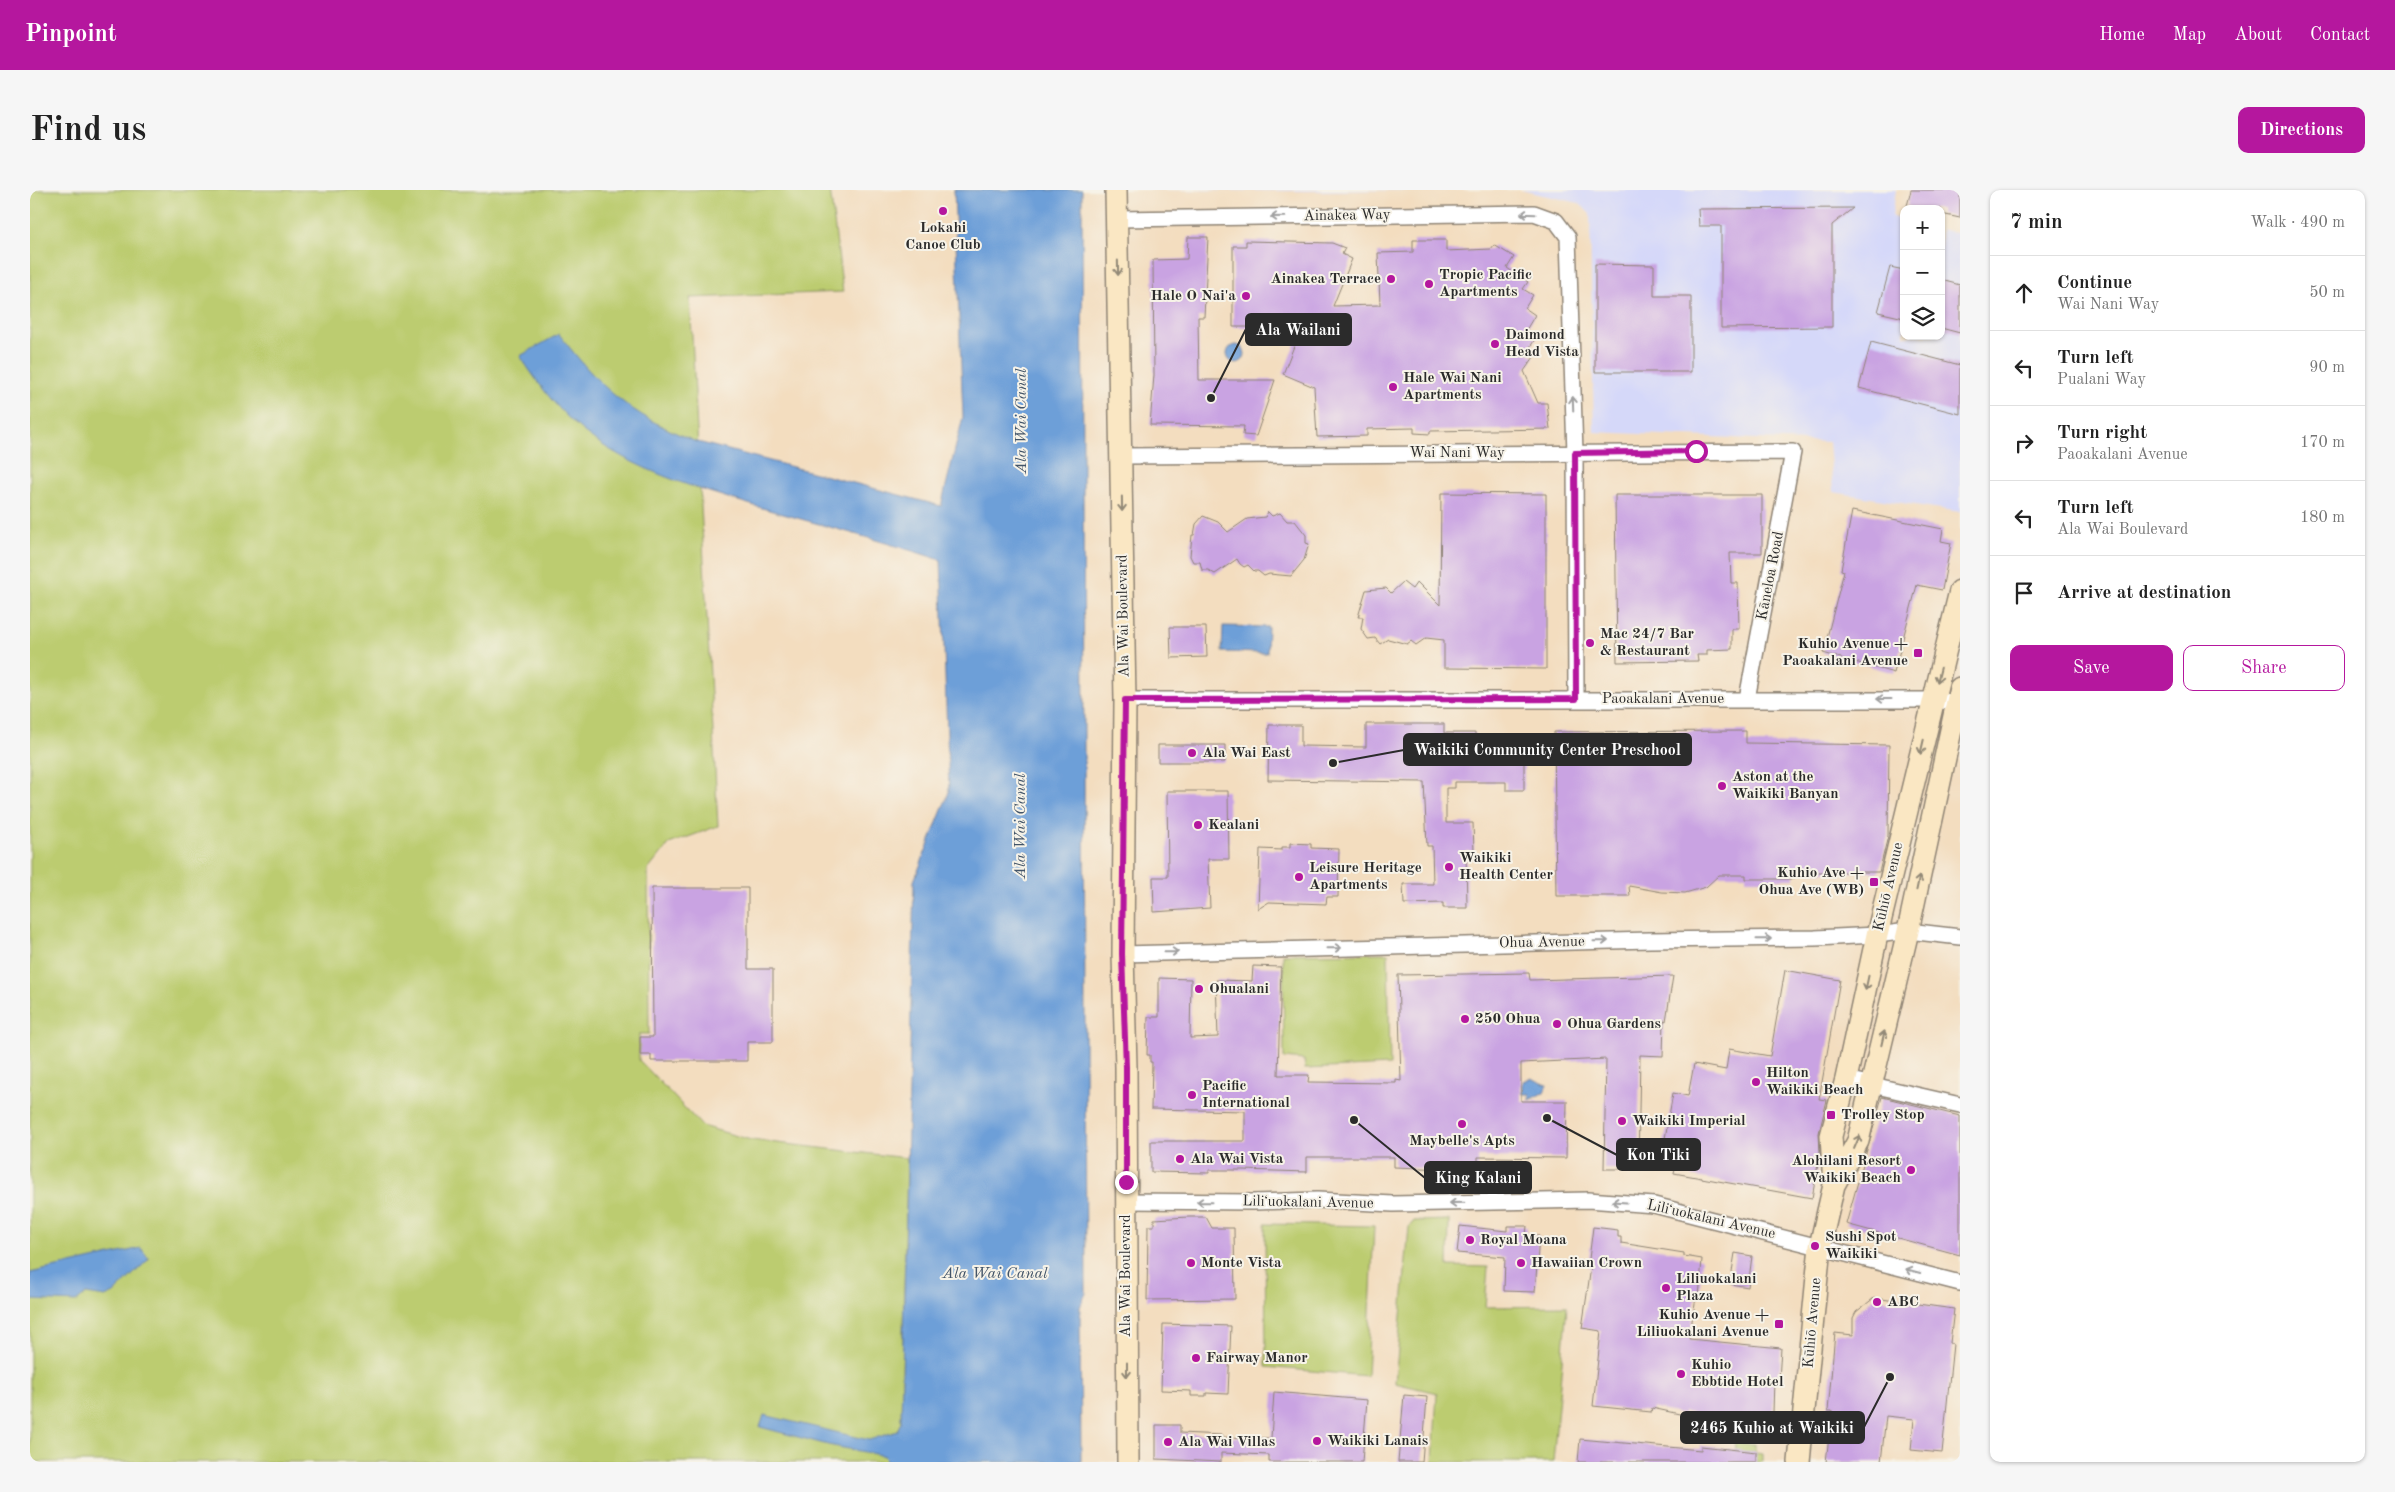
<!DOCTYPE html>
<html lang="en">
<head>
<meta charset="utf-8">
<style>
  :root { --surface:#fff; --page:#f6f6f6; --text:#222; --muted:#767676; --line:#e0e0e0; --accent:#b5179e }
  body { margin:0; font-family:"Old Standard TT",serif; background:var(--page); color:var(--text) }
  .controls { position:absolute; right:15px; top:15px; display:grid; overflow:hidden; border-radius:10px; box-shadow:0 1px 4px #0004 }
  .controls button { width:45px; height:45px; display:grid; place-items:center; padding:0; border:0; border-bottom:1px solid var(--line); background:var(--surface); color:var(--text); font:25px sans-serif }
  .stop { position:absolute; width:15px; height:15px; margin:-11px; border:4px solid #b5179e; border-radius:50%; background:#fff }
  .stop.end { background:#b5179e; border-color:#fff; box-shadow:0 1px 5px #0008 }
  .list { margin:0; padding:0; list-style:none }
  h2 { display:flex; justify-content:space-between; align-items:center; height:65px; margin:0; padding:0 20px; font-size:21px }
  h2 small { font-size:16px; font-weight:400; color:var(--muted) }
  .list li { display:grid; grid-template-columns:32px 1fr auto; gap:15px; align-items:center; box-sizing:border-box; height:75px; padding:0 20px; border-top:1px solid var(--line) }
  .list b { display:block; font-size:19px; white-space:nowrap }
  .list p { margin:0; font-size:16px; white-space:nowrap; color:var(--muted) }
  .list em { font-size:16px; font-style:normal; color:var(--muted) }
  .actions { display:flex; gap:10px; padding:15px 20px }
  .actions a { flex:1; padding:11px 0; border:1px solid var(--accent); border-radius:10px; text-align:center; font-size:18px; color:var(--accent) }
  .actions .main { background:var(--accent); color:#fff }
  .icon { flex:none; width:28px; height:28px; fill:none; stroke:currentColor; stroke-width:2; stroke-linecap:round; stroke-linejoin:round }
  .map { position:relative; flex:none; width:1930px; height:1272px; overflow:hidden; border-radius:10px }
  header { display:flex; align-items:center; gap:30px; box-sizing:border-box; height:70px; padding:0 25px; background:var(--accent); color:#fff }
  header strong { font-size:24px }
  nav { display:flex; gap:28px; margin-inline-start:auto; font-size:18px }
  .intro { display:flex; align-items:center; justify-content:space-between; box-sizing:border-box; height:120px; padding:0 30px }
  h1 { margin:0; font-size:35px }
  .button { padding:12px 22px; border-radius:10px; background:var(--accent); color:#fff; font-size:18px; font-weight:700 }
  main { display:flex; gap:30px; padding:0 30px }
  aside { flex:1; background:var(--surface); border-radius:10px; box-shadow:0 1px 4px #0004 }
  .map>svg:first-child { display:block }
  .built { fill:#d5d8f9 }
  .green { fill:#bccc6f; stroke:#747c4d }
  .water { fill:#6d9fd8; stroke:#4c6582 }
  .building { fill:#c9a3e2 }
  .lines { fill:none; stroke-linecap:round; stroke-linejoin:round }
  .street-casing { stroke:#8f8475; stroke-width:18 }
  .secondary-casing { stroke:#8f8475; stroke-width:24 }
  .street { stroke:#fff; stroke-width:15 }
  .secondary { stroke:#fae7c3; stroke-width:21 }
  .oneway { stroke:#a0a0a0 }
  .oneway2 { stroke:#928977 }
  .route { stroke:#b5179e; stroke-width:6 }
  .poi-dot { fill:#b5179e; stroke:#f7f3e8; stroke-width:2 }
  .labels { text-anchor:middle; dominant-baseline:central; stroke-width:4; stroke-linejoin:round; paint-order:stroke }
  .street-label { font-size:15px; fill:#2b2b2b; stroke:#f7f3e8 }
  .poi-label { font-size:15px; font-weight:bold; fill:#2b2b2b; stroke:#f7f3e8; text-anchor:start }
  .water-label { font-size:16px; font-style:italic; fill:#425468; stroke:#f7f3e8 }
  .leader { fill:none; stroke:#2b2b2b; stroke-width:2 }
  .callout-dot { fill:#2b2b2b; stroke:#f7f3e8; stroke-width:2 }
  .callout { fill:#2b2b2b; stroke:#2b2b2b; stroke-width:2 }
  .callout-label { font-size:16px; text-anchor:middle; font-weight:bold; fill:#fff }
</style>
</head>
<body>
<header>
<strong>Pinpoint</strong>
<nav><a>Home</a><a>Map</a><a>About</a><a>Contact</a></nav>
</header>
<div class="intro"><h1>Find us</h1><a class="button">Directions</a></div>
<main>
<div class="map">
<svg width="1930" height="1272" viewBox="0 0 1930 1272">
  <rect width="100%" height="100%" fill="#f7f3e8"/>
  <filter id="ink" filterUnits="userSpaceOnUse"><feTurbulence type="fractalNoise" baseFrequency=".02" numOctaves="2"/><feDisplacementMap in="SourceGraphic" scale="10" xChannelSelector="R" yChannelSelector="G"/><feConvolveMatrix kernelMatrix="1 2 1 2 8 2 1 2 1" color-interpolation-filters="sRGB"/></filter>
  <filter id="wash" filterUnits="userSpaceOnUse"><feTurbulence type="fractalNoise" baseFrequency=".0096" numOctaves="4" result="noise"/><feDisplacementMap in="SourceGraphic" scale="20" xChannelSelector="R" yChannelSelector="G"/><feGaussianBlur stdDeviation="1.12" result="paint"/><feColorMatrix in="noise" values="0 0 0 0 0 0 0 0 0 0 0 0 0 0 0 0 0 1.4 0 .05"/><feComposite in="paint" operator="in"/></filter>
  <g filter="url(#wash)">
    <rect width="100%" height="100%" fill="#f3ddbf"/>
    <path class="built" d="M1115,0H1430L1273,1Z
      M1491,0H1866L1862,27L1874,30V146H1911V39L1930,44V322L1803,302L1799,252L1564,242L1560,24L1549,13Z"/>
    <path class="green" d="M0,0H800L813,102L660,108L688,636L639,654L618,680L619,844H609V870L672,936L721,950L877,968L871,1232L856,1266V1272H0Z
      M1358,763L1360,875L1275,879L1274,870L1254,868L1253,764Z
      M1419,1030L1418,1076L1458,1077L1455,1117L1537,1116L1523,1272H1403L1407,1203L1365,1193L1379,1037L1384,1031Z
      M1235,1034L1344,1036L1337,1186L1236,1177Z
      M1705,1253L1725,1254V1263L1733,1264V1272H1704Z"/>
    <path class="water" d="M924,0H1052L1056,1103L1050,1117L1051,1272H856L855,1266L798,1255L730,1237L734,1225L839,1250L867,1241L871,1232L884,691L919,602L911,370C850,350 787,334 725,316C669,299 614,284 565,250C533,228 511,198 490,166L529,144C572,200 598,223 664,251L911,316L933,227Z
      M1197 164a9 9 0 1 1 18 0a9 9 0 1 1-18 0Z
      M1193,436L1238,437L1237,463L1192,462Z
      M1501,888L1517,895L1514,902L1500,910V904H1493V891Z
      M111,1058L119,1069L84,1103L75,1107L56,1104L46,1112L0,1110V1083Z"/>
    <g id="blocks">
      <path class="building" d="M1881,0H1930V28L1911,24V19H1890L1877,16Z
        M1823,18L1802,35V137L1691,138V36H1669L1668,19Z
        M1158,47H1178L1174,127H1168L1169,190H1245L1226,246L1213,245L1214,236L1120,235L1124,185L1123,70L1157,69Z
        M1383,50H1416V61L1461,59L1464,55L1484,67L1477,78L1498,92L1493,99L1503,105L1495,118L1505,125L1496,140L1507,146L1497,162L1504,167L1494,181L1508,213H1517L1520,239L1400,241V244L1384,243V238L1337,239V246L1287,247L1284,197L1253,184L1270,141L1242,142V137H1203V56H1216V51L1302,53L1315,58L1312,64L1322,69L1303,116L1350,115L1348,63L1383,62Z
        M1565,74L1624,75V106H1661V182H1565Z
        M1860,77L1874,80V128L1848,122Z
        M1911,90L1930,95V143L1911,138Z
        M1841,152L1930,175V224L1829,198Z
        M1411,303L1516,304V479L1414,478V450L1396,448L1386,455L1381,451L1377,454L1358,449L1350,454L1345,448L1338,449L1331,439L1333,427H1328L1336,400L1356,398L1361,403L1373,392L1382,399L1387,392L1410,415Z
        M1585,305H1732V363H1700L1701,393H1708L1709,439H1702V459L1677,460V465H1667L1668,471L1587,472Z
        M1822,321L1913,339L1911,351L1921,353L1912,400L1887,395L1864,483L1793,463L1814,381L1811,380Z
        M1238,322L1242,326L1250,323L1257,331H1265L1276,345V353L1279,354L1274,370L1261,386L1239,384L1234,386L1228,381H1224L1218,375L1214,377L1210,374L1207,369L1185,384L1178,380H1172L1170,372H1163L1160,366L1162,345H1164L1166,334L1173,326L1188,332L1198,342L1217,329L1235,327Z
        M1140,437H1176L1177,467L1141,468Z
        M1336,534H1414V543H1445V558H1494V600H1476V592H1425V598H1416V633H1443L1444,661H1436L1437,718H1413V713L1374,714L1373,694H1403L1402,656H1397L1394,592L1238,590L1239,535H1271V556L1336,557Z
        M1716,541V553L1859,555L1858,646L1849,682H1764V689H1716V685H1689L1676,697L1655,703L1632,702L1599,696L1600,706H1526L1524,542Z
        M1128,555H1195V572H1128Z
        M1137,601H1198L1199,669H1178L1180,718L1124,722L1123,687H1138Z
        M1260,653L1281,654V658L1309,659L1308,707H1297L1296,714L1239,712L1228,719L1230,659L1252,660V657H1260Z
        M622,698H718V779H743V852H717V871H621V865H610V847H623Z
        M1223,776L1251,777L1248,885H1279L1278,892L1366,893V890L1371,891L1368,785L1499,783L1500,790L1643,786L1636,831L1634,830L1633,866L1610,865L1608,979H1574L1576,869L1491,873V911H1537L1536,968L1448,967V983H1418V979L1364,977V967H1277V982L1213,980H1179V983L1121,982V951H1215V921L1121,919L1122,872H1120V865H1117L1118,827H1129V788L1161,789L1160,848L1188,847L1186,790L1222,791Z
        M1755,780L1810,790L1789,909L1797,910L1789,943L1790,963L1782,1008L1644,983L1648,963L1633,960L1643,903L1658,906L1664,874L1696,880L1699,859L1740,866Z
        M1852,907L1930,926V1065L1816,1034Z
        M1159,1027H1176L1182,1038H1204L1205,1109L1117,1110L1118,1036H1124V1029Z
        M1430,1036L1477,1041V1036H1497L1496,1045L1509,1046L1505,1102L1474,1101L1475,1067L1427,1063Z
        M1563,1037L1588,1040V1047H1591V1053L1654,1063V1066L1672,1069L1669,1108L1666,1107L1659,1149L1751,1158L1749,1190L1744,1189L1743,1223L1739,1227L1731,1230L1654,1222V1225L1622,1218L1621,1222L1563,1216L1571,1141L1552,1138L1561,1077H1558Z
        M1705,1063L1722,1066L1718,1097L1700,1094Z
        M1844,1108L1924,1119L1920,1153L1923,1154L1912,1263L1881,1260L1884,1229L1856,1226L1851,1272H1796L1802,1221H1798L1805,1143L1823,1145V1128L1826,1122Z
        M1133,1134L1201,1136L1198,1204L1176,1203V1206H1161V1201L1131,1200Z
        M1244,1202L1337,1210L1332,1272H1239V1265L1191,1263V1272L1126,1269V1235H1150V1243L1192,1245V1247L1241,1248Z
        M1374,1205L1397,1207L1392,1272H1368Z
        M1550,1249L1671,1260V1256L1726,1262V1272H1548Z"/>
    </g>
  </g>
  <g filter="url(#ink)">
    <use href="#blocks" fill-opacity="0" stroke="#8f8475" stroke-width="1"/>
    <g class="lines">
      <g class="street-casing">
        <path id="street" d="M1087,29L1504,23L1526,31L1538,47L1545,263L1546,509
          M1091,266L1763,262L1717,509
          M1095,510H1903L1930,513
          M1093,764L1620,750L1785,748L1847,745L1878,741L1930,747
          M1816,889L1930,915
          M1096,1011L1223,1012L1287,1010L1363,1014L1558,1010L1624,1015L1930,1093"/>
      </g>
      <g class="secondary-casing">
        <path id="secondary" d="M1086,0L1095,510L1093,764L1096,877L1098,1272
          M1804,995L1828,951L1878,741L1930,498
          M1769,1272L1790,1056L1804,995L1801,946L1816,889L1847,745L1930,401"/>
      </g>
      <use href="#street" class="street"/>
      <use href="#secondary" class="secondary"/>
    </g>
    <defs><path id="oneway-shaft" d="M-6 0H5M1.5-3L5.5 0L1.5 3" fill="none" stroke-width="1.6" stroke-linecap="round" stroke-linejoin="round" transform="scale(1.25)"/></defs>
    <g class="oneway">
      <use href="#oneway-shaft" transform="translate(1498 24) rotate(-178)"/>
      <use href="#oneway-shaft" transform="translate(1248 27) rotate(179)"/>
      <use href="#oneway-shaft" transform="translate(1543 214) rotate(-92)"/>
      <use href="#oneway-shaft" transform="translate(1854 509) rotate(-180)"/>
      <use href="#oneway-shaft" transform="translate(1734 749) rotate(-1)"/>
      <use href="#oneway-shaft" transform="translate(1571 751) rotate(-1)"/>
      <use href="#oneway-shaft" transform="translate(1304 758) rotate(-1)"/>
      <use href="#oneway-shaft" transform="translate(1141 762) rotate(-1)"/>
      <use href="#oneway-shaft" transform="translate(1174 1012) rotate(-179)"/>
      <use href="#oneway-shaft" transform="translate(1589 1012) rotate(-176)"/>
      <use href="#oneway-shaft" transform="translate(1427 1013) rotate(179)"/>
      <use href="#oneway-shaft" transform="translate(1883 1081) rotate(-165)"/>
    </g>
    <g class="oneway2">
      <use href="#oneway-shaft" transform="translate(1088 78) rotate(89)"/>
      <use href="#oneway-shaft" transform="translate(1092 314) rotate(89)"/>
      <use href="#oneway-shaft" transform="translate(1909 485) rotate(104)"/>
      <use href="#oneway-shaft" transform="translate(1892 557) rotate(103)"/>
      <use href="#oneway-shaft" transform="translate(1888 693) rotate(-78)"/>
      <use href="#oneway-shaft" transform="translate(1837 793) rotate(102)"/>
      <use href="#oneway-shaft" transform="translate(1853 848) rotate(-77)"/>
      <use href="#oneway-shaft" transform="translate(1827 952) rotate(-67)"/>
      <use href="#oneway-shaft" transform="translate(1097 1180) rotate(90)"/>
    </g>
  </g>
  <g class="lines" filter="url(#ink)">
    <path class="route" d="M1096,992V877L1092,764L1095,510L1546,509L1545,263L1666,261"/>
  </g>
  <g class="poi-dot">
    <circle cx="913" cy="21" r="5"/>
    <circle cx="1361" cy="89" r="5"/>
    <circle cx="1399" cy="94" r="5"/>
    <circle cx="1216" cy="106" r="5"/>
    <circle cx="1465" cy="154" r="5"/>
    <circle cx="1363" cy="197" r="5"/>
    <circle cx="1560" cy="453" r="5"/>
    <rect x="1883" y="458" width="10" height="10" rx="2.5"/>
    <circle cx="1162" cy="563" r="5"/>
    <circle cx="1692" cy="596" r="5"/>
    <circle cx="1168" cy="635" r="5"/>
    <circle cx="1419" cy="677" r="5"/>
    <circle cx="1269" cy="687" r="5"/>
    <rect x="1839" y="687" width="10" height="10" rx="2.5"/>
    <circle cx="1169" cy="799" r="5"/>
    <circle cx="1435" cy="829" r="5"/>
    <circle cx="1527" cy="834" r="5"/>
    <circle cx="1726" cy="892" r="5"/>
    <circle cx="1162" cy="905" r="5"/>
    <rect x="1796" y="920" width="10" height="10" rx="2.5"/>
    <circle cx="1592" cy="931" r="5"/>
    <circle cx="1432" cy="934" r="5"/>
    <circle cx="1150" cy="969" r="5"/>
    <circle cx="1881" cy="980" r="5"/>
    <circle cx="1440" cy="1050" r="5"/>
    <circle cx="1785" cy="1056" r="5"/>
    <circle cx="1161" cy="1073" r="5"/>
    <circle cx="1491" cy="1073" r="5"/>
    <circle cx="1636" cy="1098" r="5"/>
    <circle cx="1847" cy="1112" r="5"/>
    <rect x="1744" y="1129" width="10" height="10" rx="2.5"/>
    <circle cx="1166" cy="1168" r="5"/>
    <circle cx="1651" cy="1184" r="5"/>
    <circle cx="1287" cy="1251" r="5"/>
    <circle cx="1138" cy="1252" r="5"/>
  </g>
  <g class="labels">
    <g class="street-label">
      <text transform="translate(1317 26) rotate(-1)">Ainakea Way</text>
      <text x="1427" y="263">Wai Nani Way</text>
      <text transform="translate(1741 386) rotate(-79)">Kāneloa Road</text>
      <text transform="translate(1094 426) rotate(-91)">Ala Wai Boulevard</text>
      <text x="1633" y="509">Paoakalani Avenue</text>
      <text transform="translate(1859 697) rotate(-77)">Kūhiō Avenue</text>
      <text transform="translate(1512 753) rotate(-1)">Ohua Avenue</text>
      <text transform="translate(1278 1013) rotate(1)">Liliʻuokalani Avenue</text>
      <text transform="translate(1681 1030) rotate(13)">Liliʻuokalani Avenue</text>
      <text transform="translate(1096 1086) rotate(-90)">Ala Wai Boulevard</text>
      <text transform="translate(1783 1133) rotate(-85)">Kūhiō Avenue</text>
    </g>
    <g class="poi-label">
      <text x="913" y="38" text-anchor="middle">Lokahi<tspan x="913" dy="17">Canoe Club</tspan></text>
      <text x="1409" y="85">Tropic Pacific<tspan x="1409" dy="17">Apartments</tspan></text>
      <text x="1351" y="89" text-anchor="end">Ainakea Terrace</text>
      <text x="1206" y="106" text-anchor="end">Hale O Nai'a</text>
      <text x="1475" y="145">Daimond<tspan x="1475" dy="17">Head Vista</tspan></text>
      <text x="1373" y="188">Hale Wai Nani<tspan x="1373" dy="17">Apartments</tspan></text>
      <text x="1570" y="444">Mac 24/7 Bar<tspan x="1570" dy="17">&amp; Restaurant</tspan></text>
      <text x="1878" y="454" text-anchor="end">Kuhio Avenue +<tspan x="1878" dy="17">Paoakalani Avenue</tspan></text>
      <text x="1172" y="563">Ala Wai East</text>
      <text x="1702" y="587">Aston at the<tspan x="1702" dy="17">Waikiki Banyan</tspan></text>
      <text x="1178" y="635">Kealani</text>
      <text x="1429" y="668">Waikiki<tspan x="1429" dy="17">Health Center</tspan></text>
      <text x="1279" y="678">Leisure Heritage<tspan x="1279" dy="17">Apartments</tspan></text>
      <text x="1834" y="683" text-anchor="end">Kuhio Ave +<tspan x="1834" dy="17">Ohua Ave (WB)</tspan></text>
      <text x="1179" y="799">Ohualani</text>
      <text x="1445" y="829">250 Ohua</text>
      <text x="1537" y="834">Ohua Gardens</text>
      <text x="1736" y="883">Hilton<tspan x="1736" dy="17">Waikiki Beach</tspan></text>
      <text x="1172" y="896">Pacific<tspan x="1172" dy="17">International</tspan></text>
      <text x="1811" y="925">Trolley Stop</text>
      <text x="1602" y="931">Waikiki Imperial</text>
      <text x="1432" y="951" text-anchor="middle">Maybelle's Apts</text>
      <text x="1160" y="969">Ala Wai Vista</text>
      <text x="1871" y="971" text-anchor="end">Alohilani Resort<tspan x="1871" dy="17">Waikiki Beach</tspan></text>
      <text x="1795" y="1047">Sushi Spot<tspan x="1795" dy="17">Waikiki</tspan></text>
      <text x="1450" y="1050">Royal Moana</text>
      <text x="1171" y="1073">Monte Vista</text>
      <text x="1501" y="1073">Hawaiian Crown</text>
      <text x="1646" y="1089">Liliuokalani<tspan x="1646" dy="17">Plaza</tspan></text>
      <text x="1857" y="1112">ABC</text>
      <text x="1739" y="1125" text-anchor="end">Kuhio Avenue +<tspan x="1739" dy="17">Liliuokalani Avenue</tspan></text>
      <text x="1176" y="1168">Fairway Manor</text>
      <text x="1661" y="1175">Kuhio<tspan x="1661" dy="17">Ebbtide Hotel</tspan></text>
      <text x="1297" y="1251">Waikiki Lanais</text>
      <text x="1148" y="1252">Ala Wai Villas</text>
    </g>
    <g class="water-label">
      <text transform="translate(992 231) rotate(-90)">Ala Wai Canal</text>
      <text transform="translate(991 636) rotate(-90)">Ala Wai Canal</text>
      <text x="965" y="1084">Ala Wai Canal</text>
    </g>
  </g>
  <path class="leader" d="M1181 208L1216 139M1303 573L1374 560M1517 928L1587 965M1324 930L1395 988M1860 1187L1834 1237"/>
  <g class="callout-dot">
    <circle cx="1181" cy="208" r="5"/>
    <circle cx="1303" cy="573" r="5"/>
    <circle cx="1517" cy="928" r="5"/>
    <circle cx="1324" cy="930" r="5"/>
    <circle cx="1860" cy="1187" r="5"/>
  </g>
  <g class="callout">
    <rect x="1216" y="124" width="105" height="31" rx="5"/>
    <rect x="1374" y="544" width="287" height="31" rx="5"/>
    <rect x="1587" y="949" width="83" height="31" rx="5"/>
    <rect x="1395" y="972" width="106" height="31" rx="5"/>
    <rect x="1651" y="1222" width="183" height="31" rx="5"/>
  </g>
  <g class="callout-label">
    <text x="1268" y="145">Ala Wailani</text>
    <text x="1517" y="565">Waikiki Community Center Preschool</text>
    <text x="1628" y="970">Kon Tiki</text>
    <text x="1448" y="993">King Kalani</text>
    <text x="1742" y="1243">2465 Kuhio at Waikiki</text>
  </g>
</svg>
<div class="controls">
<button>+</button>
<button>−</button>
<button><svg class="icon" aria-label="layers" viewBox="0 0 24 24"><path d="M12 4l9 5-9 5-9-5zM3 14l9 5 9-5"/></svg></button>
</div>
<div class="stop" style="left:1666px;top:261px"></div>
<div class="stop end" style="left:1096px;top:992px"></div>
</div>
<aside>
<h2>7 min<small>Walk · 490 m</small></h2>
<ul class="list">
<li><svg class="icon" aria-label="ahead" viewBox="0 0 24 24"><path d="M12 20V5M6 11l6-6 6 6"/></svg><div><b>Continue</b><p>Wai Nani Way</p></div><em>50 m</em></li>
<li><svg class="icon" aria-label="left" viewBox="0 0 24 24"><path d="M17 20v-9H6M10 6l-5 5 5 5"/></svg><div><b>Turn left</b><p>Pualani Way</p></div><em>90 m</em></li>
<li><svg class="icon" aria-label="right" viewBox="0 0 24 24"><path d="M7 20v-9h11M14 6l5 5-5 5"/></svg><div><b>Turn right</b><p>Paoakalani Avenue</p></div><em>170 m</em></li>
<li><svg class="icon" aria-label="left" viewBox="0 0 24 24"><path d="M17 20v-9H6M10 6l-5 5 5 5"/></svg><div><b>Turn left</b><p>Ala Wai Boulevard</p></div><em>180 m</em></li>
<li><svg class="icon" aria-label="arrive" viewBox="0 0 24 24"><path d="M6 21V4h12l-3 4 3 4H6"/></svg><div><b>Arrive at destination</b></div></li>
</ul>
<div class="actions"><a class="main">Save</a><a>Share</a></div>
</aside>
</main>
</body>
</html>
